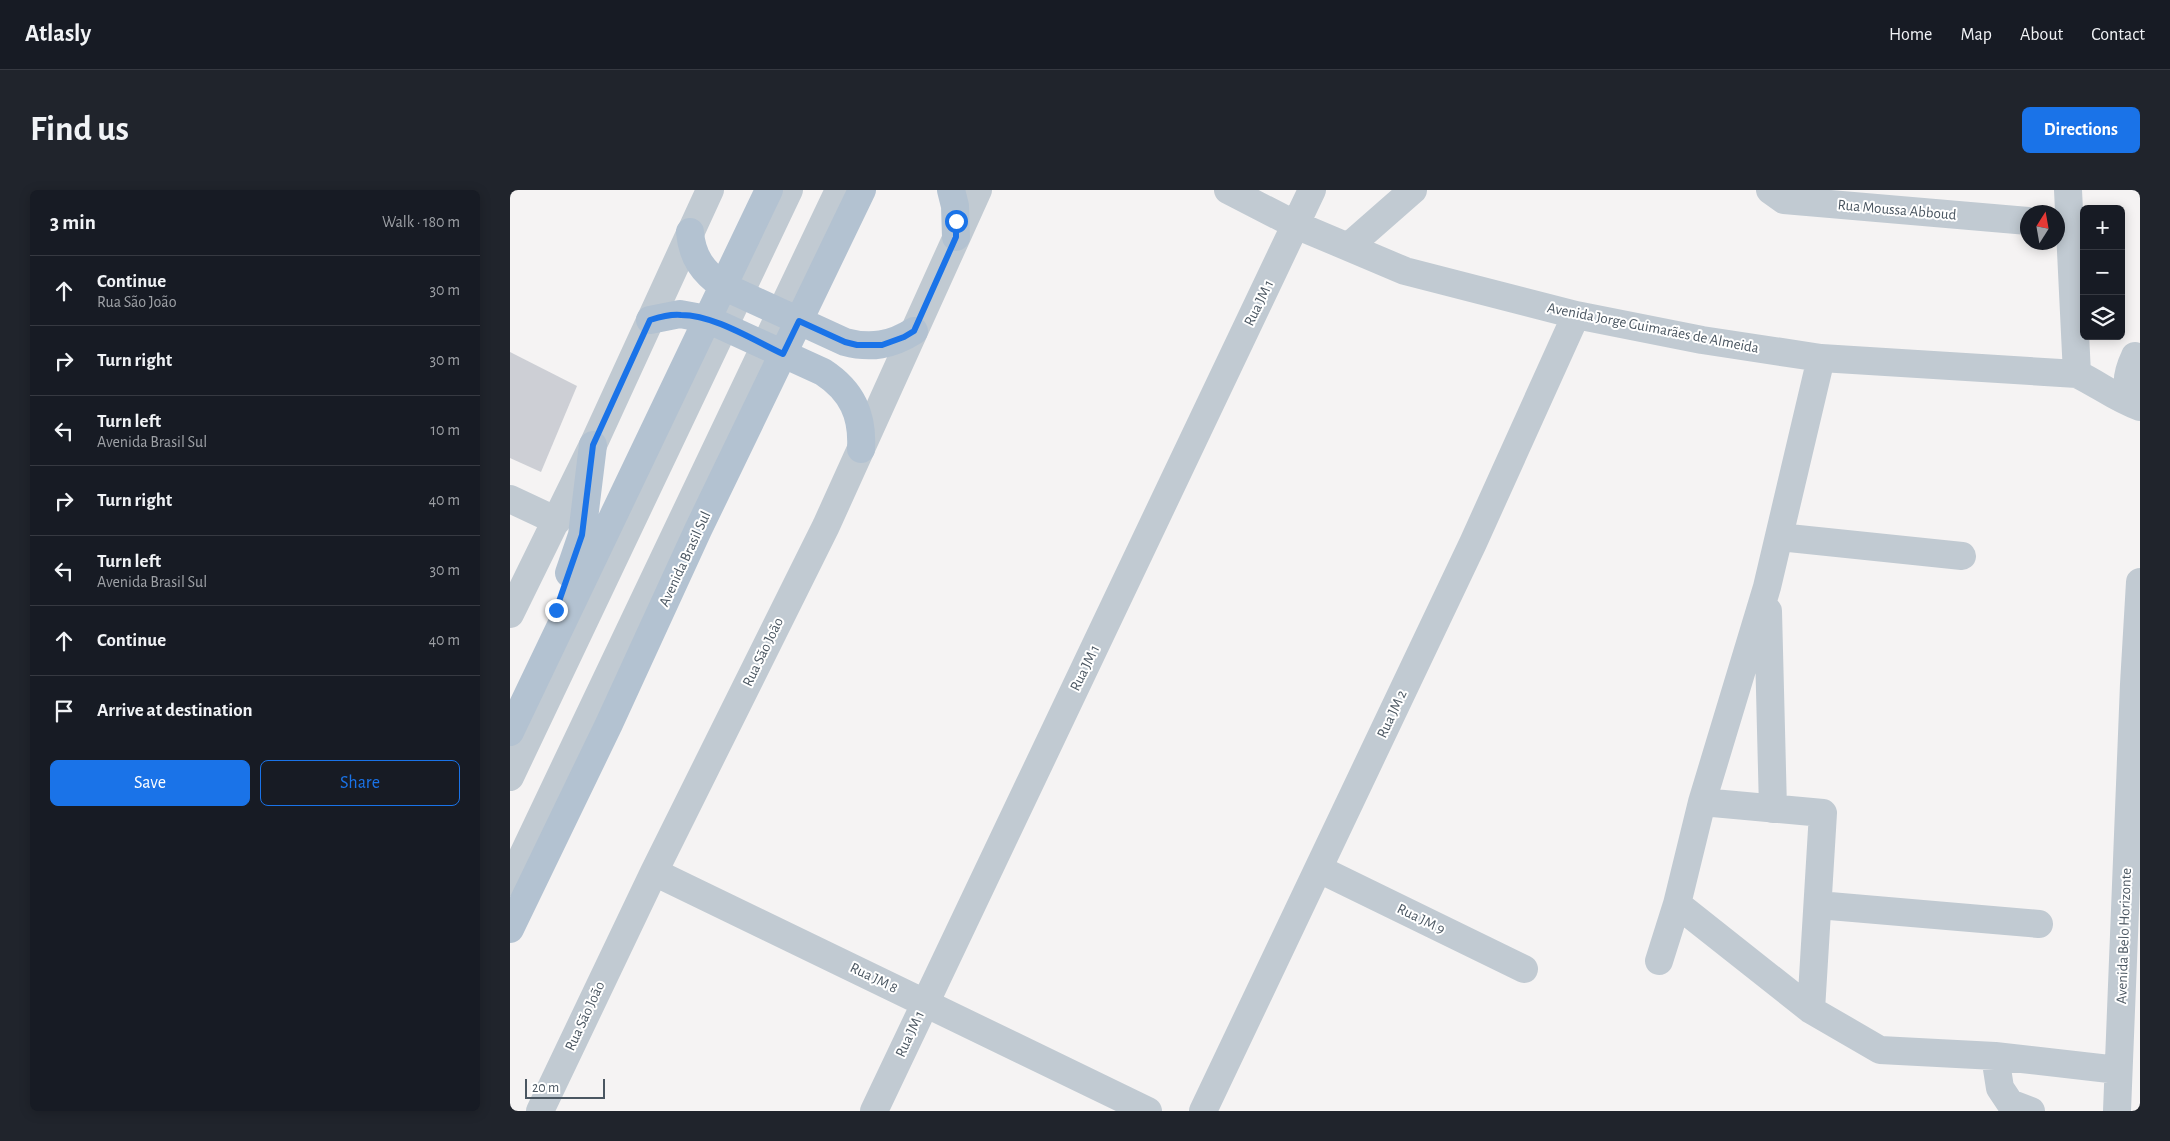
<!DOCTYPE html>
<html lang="en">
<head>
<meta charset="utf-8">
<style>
  :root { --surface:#171b24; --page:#20242c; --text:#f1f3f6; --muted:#9ea1a6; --line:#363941; --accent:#1a73e8 }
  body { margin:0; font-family:"Alegreya Sans",sans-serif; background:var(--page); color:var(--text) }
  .controls { position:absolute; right:15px; top:15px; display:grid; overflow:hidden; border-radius:8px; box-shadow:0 2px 12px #0003 }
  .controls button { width:45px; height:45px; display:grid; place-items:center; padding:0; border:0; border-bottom:1px solid var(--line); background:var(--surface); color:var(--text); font:25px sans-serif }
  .compass { position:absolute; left:1510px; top:15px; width:45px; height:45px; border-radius:50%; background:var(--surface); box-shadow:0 2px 12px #0003; rotate:11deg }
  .scale { position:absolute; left:15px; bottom:12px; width:80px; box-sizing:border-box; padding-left:5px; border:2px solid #4a5661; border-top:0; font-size:14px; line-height:18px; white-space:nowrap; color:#4a5661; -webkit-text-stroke:4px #fff; paint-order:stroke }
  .stop { position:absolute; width:15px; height:15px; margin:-11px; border:4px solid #1a73e8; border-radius:50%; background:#fff }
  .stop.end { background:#1a73e8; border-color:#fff; box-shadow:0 1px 5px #0008 }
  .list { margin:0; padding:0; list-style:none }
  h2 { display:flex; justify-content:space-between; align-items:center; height:65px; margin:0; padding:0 20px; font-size:21px }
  h2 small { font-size:16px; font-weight:400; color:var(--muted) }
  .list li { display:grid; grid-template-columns:32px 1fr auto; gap:15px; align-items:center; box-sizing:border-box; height:70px; padding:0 20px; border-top:1px solid var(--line) }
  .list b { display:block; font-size:19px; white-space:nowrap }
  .list p { margin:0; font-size:16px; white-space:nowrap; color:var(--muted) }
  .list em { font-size:16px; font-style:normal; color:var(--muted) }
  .actions { display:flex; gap:10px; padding:15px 20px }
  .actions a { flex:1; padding:11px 0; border:1px solid var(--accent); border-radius:8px; text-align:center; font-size:18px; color:var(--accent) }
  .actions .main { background:var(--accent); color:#fff }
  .icon { flex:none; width:28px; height:28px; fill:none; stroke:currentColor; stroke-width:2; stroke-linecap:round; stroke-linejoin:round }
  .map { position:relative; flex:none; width:1630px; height:921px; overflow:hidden; border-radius:8px }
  header { display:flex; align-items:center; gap:30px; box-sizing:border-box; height:70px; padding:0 25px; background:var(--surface); border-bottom:1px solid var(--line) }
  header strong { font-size:24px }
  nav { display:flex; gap:28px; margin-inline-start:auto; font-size:18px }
  .intro { display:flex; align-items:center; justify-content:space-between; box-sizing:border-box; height:120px; padding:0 30px }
  h1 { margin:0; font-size:35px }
  .button { padding:12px 22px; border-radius:8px; background:var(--accent); color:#fff; font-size:18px; font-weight:700 }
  main { display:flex; gap:30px; padding:0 30px }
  aside { flex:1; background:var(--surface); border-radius:8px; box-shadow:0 2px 12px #0003 }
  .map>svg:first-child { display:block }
  .building { fill:#cdcfd5 }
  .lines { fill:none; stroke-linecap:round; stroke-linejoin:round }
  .minor { stroke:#c1cad2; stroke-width:28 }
  .major { stroke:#b3c2d1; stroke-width:28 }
  .route { stroke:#1a73e8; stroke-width:6 }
  .labels { text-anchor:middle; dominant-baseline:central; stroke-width:4; stroke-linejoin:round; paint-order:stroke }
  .street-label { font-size:15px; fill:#4a5661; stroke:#fff }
</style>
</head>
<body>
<header>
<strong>Atlasly</strong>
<nav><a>Home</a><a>Map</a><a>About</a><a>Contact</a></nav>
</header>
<div class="intro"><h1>Find us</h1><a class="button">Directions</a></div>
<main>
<aside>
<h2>3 min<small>Walk · 180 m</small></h2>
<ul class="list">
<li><svg class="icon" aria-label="ahead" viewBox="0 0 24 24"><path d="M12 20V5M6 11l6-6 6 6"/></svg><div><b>Continue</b><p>Rua São João</p></div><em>30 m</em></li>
<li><svg class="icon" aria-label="right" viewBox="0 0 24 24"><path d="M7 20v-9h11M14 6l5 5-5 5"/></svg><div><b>Turn right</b></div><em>30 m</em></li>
<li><svg class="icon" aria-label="left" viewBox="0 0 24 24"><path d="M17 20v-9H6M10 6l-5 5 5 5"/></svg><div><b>Turn left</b><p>Avenida Brasil Sul</p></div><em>10 m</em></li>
<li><svg class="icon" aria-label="right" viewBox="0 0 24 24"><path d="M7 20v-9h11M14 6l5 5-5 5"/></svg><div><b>Turn right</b></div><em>40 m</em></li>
<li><svg class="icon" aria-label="left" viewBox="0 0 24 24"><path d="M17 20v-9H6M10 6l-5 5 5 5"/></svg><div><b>Turn left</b><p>Avenida Brasil Sul</p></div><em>30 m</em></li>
<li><svg class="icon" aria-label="ahead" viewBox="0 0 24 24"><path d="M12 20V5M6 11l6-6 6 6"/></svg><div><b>Continue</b></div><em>40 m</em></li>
<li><svg class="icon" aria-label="arrive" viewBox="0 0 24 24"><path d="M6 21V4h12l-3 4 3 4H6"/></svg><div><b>Arrive at destination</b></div></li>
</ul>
<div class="actions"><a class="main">Save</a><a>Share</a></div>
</aside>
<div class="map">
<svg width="1630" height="921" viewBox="0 0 1630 921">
  <rect width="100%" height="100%" fill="#f5f3f3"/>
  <path class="building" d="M0,162L67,196L31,282L0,268Z"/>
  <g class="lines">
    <path class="minor" d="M718,0L786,35L895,81L1066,125L1192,150L1311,168L1567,184C1588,194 1607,209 1630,217
      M1260,0L1274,10L1518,31
      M1558,0L1567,184
      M838,57L903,0
      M1625,166C1617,183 1612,201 1630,214
      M0,309L47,331
      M1269,347L1452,366
      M1258,421L1263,619
      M0,424L83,255L200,0
      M0,587L279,0
      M1192,612L1313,623L1301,820
      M809,679L1014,779
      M144,682L638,921
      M0,692L329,0
      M1167,714L1301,820L1370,860L1485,866L1608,880
      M1308,715L1529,734
      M1149,771L1167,714L1192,612L1257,397L1311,168
      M1485,866L1490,898L1500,913L1521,921
      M30,921L144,682L316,336L468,0
      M364,921L802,0
      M693,921L963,353L1066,125
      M1607,921L1624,494L1630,392"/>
    <path class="major" d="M441,0L445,16L446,47
      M180,42C182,67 193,82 213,96L335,152C361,159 382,155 404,141
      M140,130L170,124L197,129L313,182C342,201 353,225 351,259
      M59,383L72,345L83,255
      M0,542L259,0
      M0,739L99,534L188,340L352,0"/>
  </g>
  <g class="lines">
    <path class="route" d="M46,420L72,345L83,255L140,130C150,127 160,124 171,125C204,125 243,150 273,164L289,131L335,152L347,155H372L394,147L404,141L446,47V31"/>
  </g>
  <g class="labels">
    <g class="street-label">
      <text transform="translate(1387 20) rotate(5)">Rua Moussa Abboud</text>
      <text transform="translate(749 113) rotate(-64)">Rua JM 1</text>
      <text transform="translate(1143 138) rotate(11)">Avenida Jorge Guimarães de Almeida</text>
      <text transform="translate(175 369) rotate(-65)">Avenida Brasil Sul</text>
      <text transform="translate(253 462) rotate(-64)">Rua São João</text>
      <text transform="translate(575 478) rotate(-64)">Rua JM 1</text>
      <text transform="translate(882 524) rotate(-65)">Rua JM 2</text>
      <text transform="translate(911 729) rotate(26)">Rua JM 9</text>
      <text transform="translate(1614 746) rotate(-88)">Avenida Belo Horizonte</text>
      <text transform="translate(364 788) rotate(26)">Rua JM 8</text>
      <text transform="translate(75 826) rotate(-65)">Rua São João</text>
      <text transform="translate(400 844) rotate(-65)">Rua JM 1</text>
    </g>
  </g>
</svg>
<div class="controls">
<button>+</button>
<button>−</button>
<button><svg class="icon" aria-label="layers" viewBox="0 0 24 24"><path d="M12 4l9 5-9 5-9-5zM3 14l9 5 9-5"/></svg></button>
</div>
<svg class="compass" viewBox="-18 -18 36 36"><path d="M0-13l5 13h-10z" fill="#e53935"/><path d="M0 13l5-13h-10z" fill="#9ea1a6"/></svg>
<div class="scale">20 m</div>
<div class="stop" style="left:446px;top:31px"></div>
<div class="stop end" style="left:46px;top:420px"></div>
</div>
</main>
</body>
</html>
